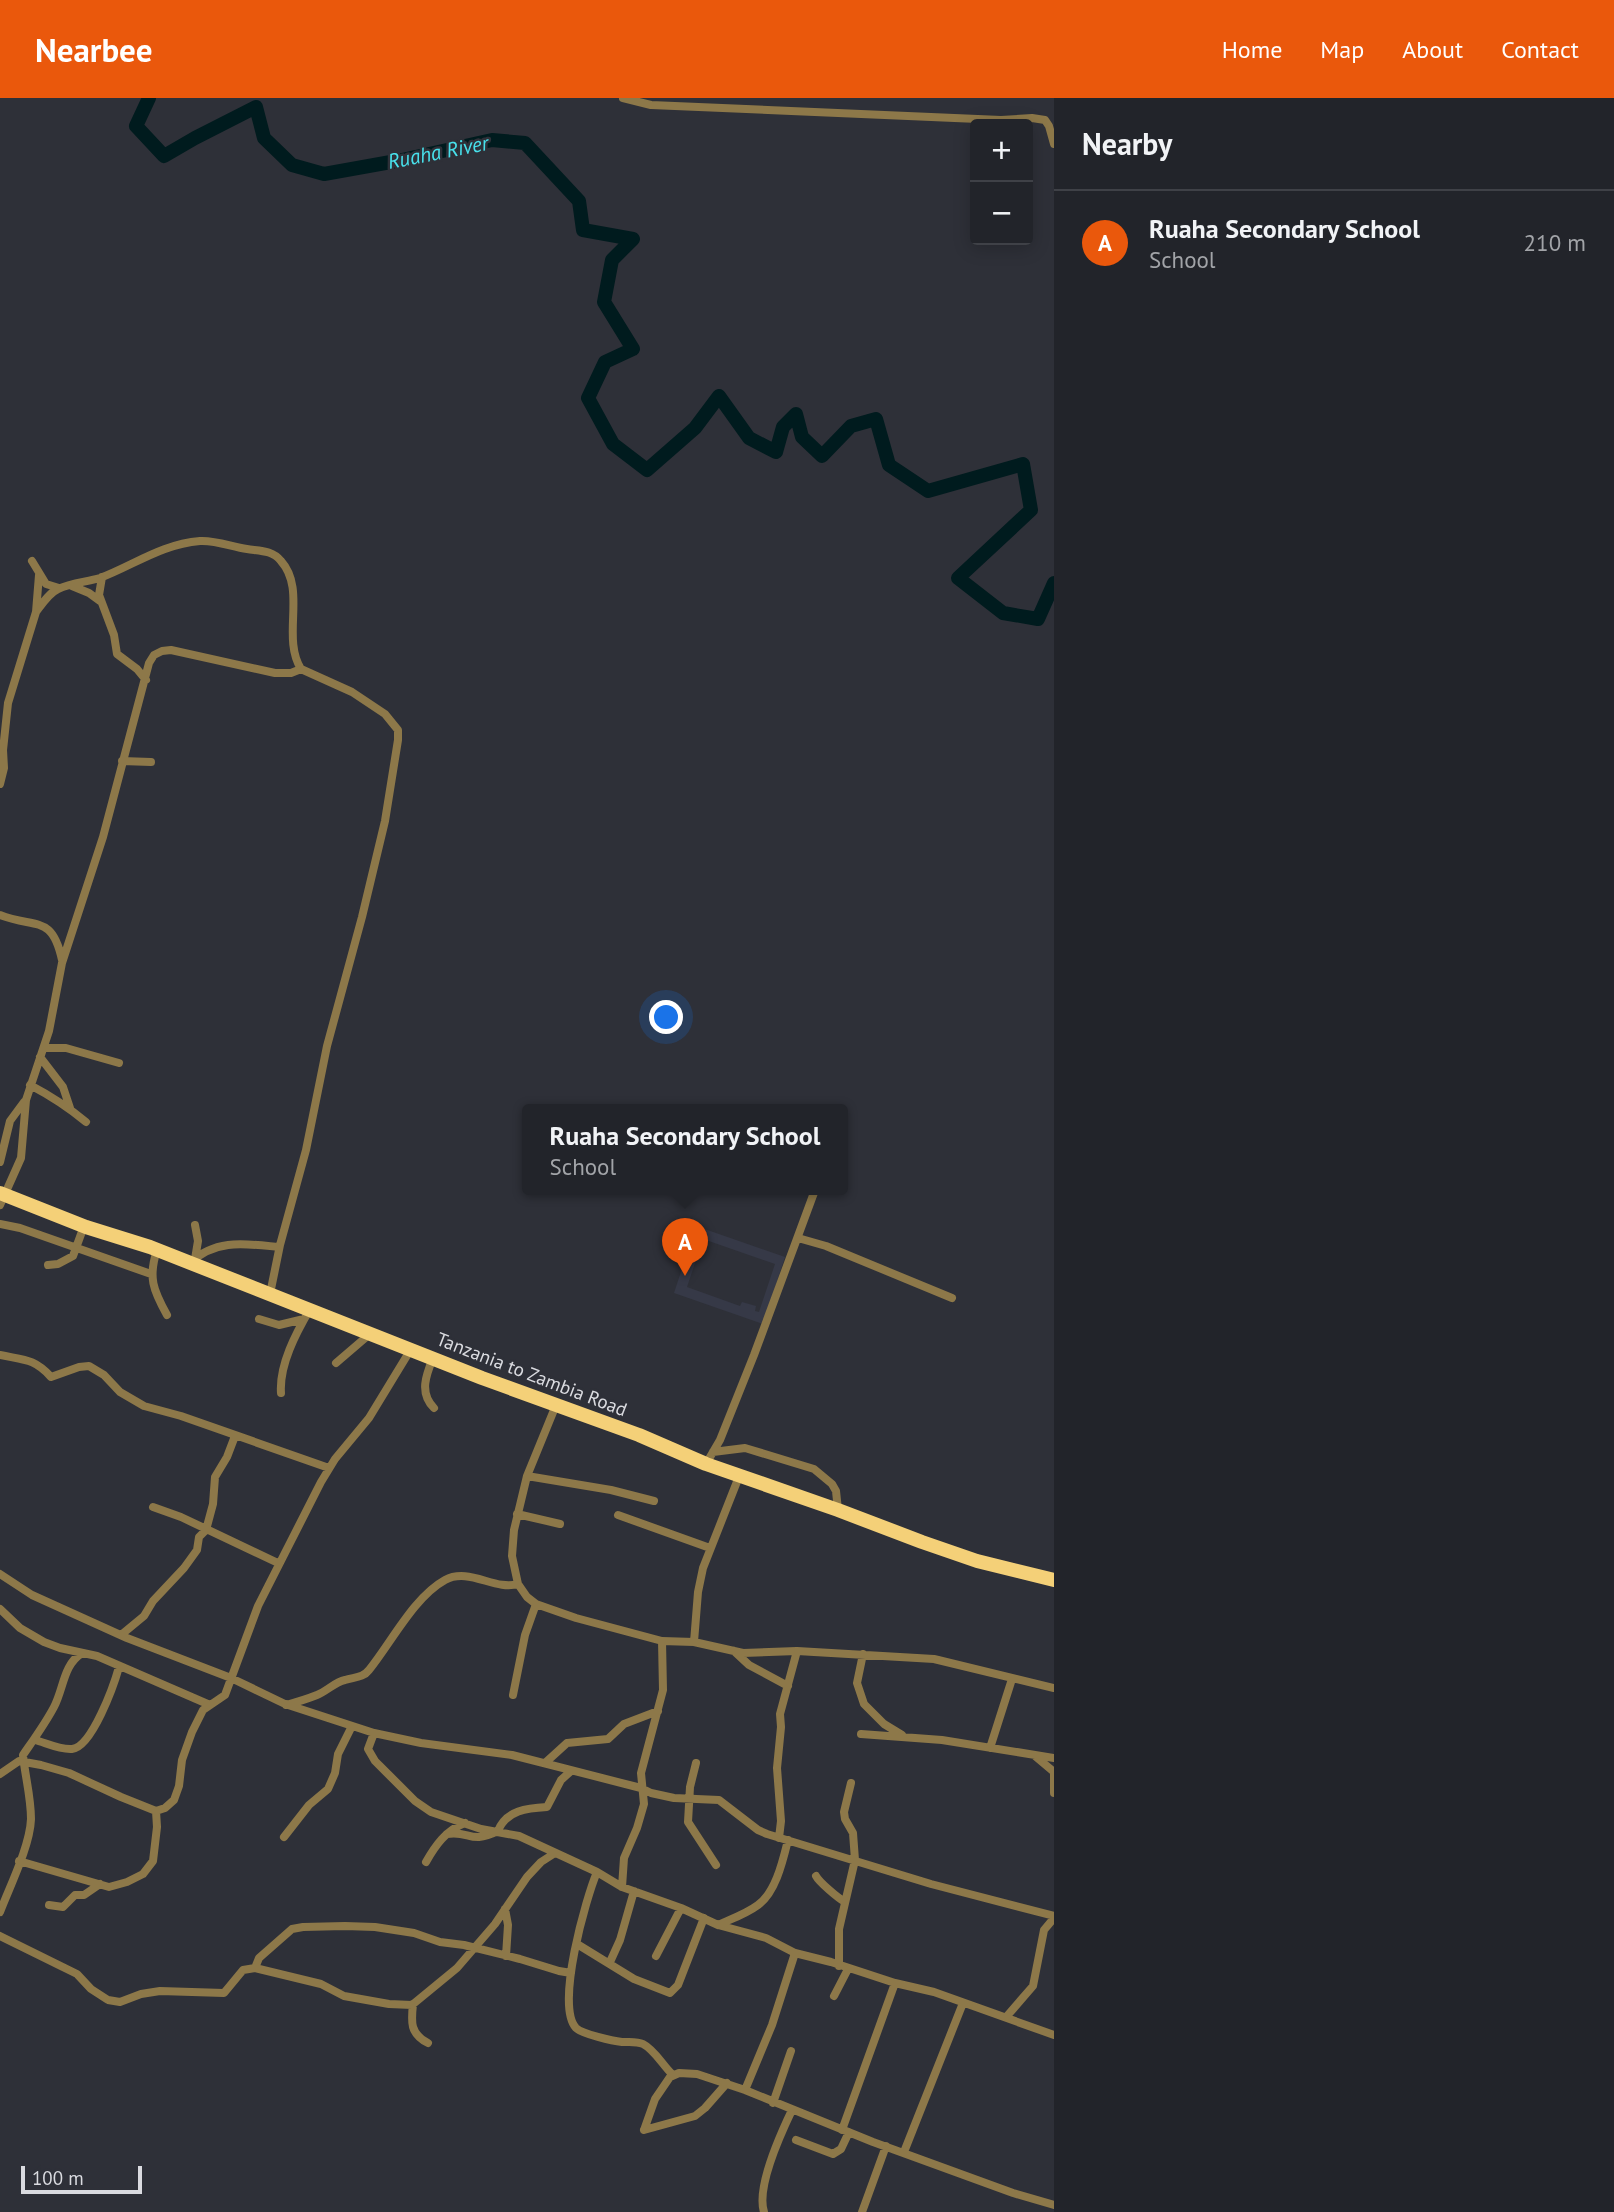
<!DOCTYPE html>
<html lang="en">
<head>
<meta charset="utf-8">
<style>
  :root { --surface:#22242a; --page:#2e3036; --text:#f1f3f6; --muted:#a2a4a8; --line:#3f4147; --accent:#ea580c }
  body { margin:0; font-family:"PT Sans",sans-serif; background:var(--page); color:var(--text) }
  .controls { position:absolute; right:21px; top:21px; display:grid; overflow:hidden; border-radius:7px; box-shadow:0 4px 18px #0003 }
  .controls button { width:63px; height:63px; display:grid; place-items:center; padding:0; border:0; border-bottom:2px solid var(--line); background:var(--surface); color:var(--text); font:35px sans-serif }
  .scale { position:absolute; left:21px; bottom:18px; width:121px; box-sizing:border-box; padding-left:7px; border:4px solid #dadbe0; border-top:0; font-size:19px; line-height:24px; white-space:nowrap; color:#dadbe0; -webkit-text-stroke:5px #2e3038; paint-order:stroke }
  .you { position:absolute; left:667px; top:920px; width:24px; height:24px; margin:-18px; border:5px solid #fff; border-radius:50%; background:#1a73e8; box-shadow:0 0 0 10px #1a73e833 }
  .badge { display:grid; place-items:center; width:46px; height:46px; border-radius:50%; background:var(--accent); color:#fff; font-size:23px; font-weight:700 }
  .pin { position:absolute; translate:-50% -58px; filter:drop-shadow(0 2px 4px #0008) }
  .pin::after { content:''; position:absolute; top:37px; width:24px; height:21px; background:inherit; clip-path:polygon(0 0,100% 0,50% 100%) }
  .popup { position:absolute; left:522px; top:1006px; width:326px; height:91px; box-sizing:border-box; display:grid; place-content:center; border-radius:7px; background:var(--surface); filter:drop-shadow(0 2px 5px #0005); font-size:23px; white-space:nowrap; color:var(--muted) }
  .popup b { font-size:26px; color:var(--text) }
  .popup::after { content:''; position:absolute; left:50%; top:100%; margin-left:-14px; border:14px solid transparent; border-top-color:var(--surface) }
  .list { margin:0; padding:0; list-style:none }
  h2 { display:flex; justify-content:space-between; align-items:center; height:91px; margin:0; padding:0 28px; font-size:30px }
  h2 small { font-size:23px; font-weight:400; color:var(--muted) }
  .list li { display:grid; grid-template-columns:46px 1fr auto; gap:21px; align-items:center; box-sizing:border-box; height:105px; padding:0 28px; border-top:2px solid var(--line) }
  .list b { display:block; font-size:26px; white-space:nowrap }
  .list p { margin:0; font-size:23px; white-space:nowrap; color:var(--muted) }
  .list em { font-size:23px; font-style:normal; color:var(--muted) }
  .map { position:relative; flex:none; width:1054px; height:2114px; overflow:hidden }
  header { display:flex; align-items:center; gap:42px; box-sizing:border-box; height:98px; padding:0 35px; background:var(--accent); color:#fff }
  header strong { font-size:33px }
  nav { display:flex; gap:38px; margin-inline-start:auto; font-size:24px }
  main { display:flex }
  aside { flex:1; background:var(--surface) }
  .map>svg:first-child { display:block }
  .built { fill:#363947; fill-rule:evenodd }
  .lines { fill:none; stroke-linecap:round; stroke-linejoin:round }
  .river { stroke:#001b1e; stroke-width:14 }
  .minor { stroke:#8d7849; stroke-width:8 }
  .trunk { stroke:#f4d078; stroke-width:14 }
  .labels { text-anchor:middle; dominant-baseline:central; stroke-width:5; stroke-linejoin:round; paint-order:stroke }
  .street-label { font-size:19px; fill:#dadbe0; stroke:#2e3038 }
  .water-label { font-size:21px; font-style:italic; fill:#48e1ec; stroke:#2e3038 }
</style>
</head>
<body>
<header>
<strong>Nearbee</strong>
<nav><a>Home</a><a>Map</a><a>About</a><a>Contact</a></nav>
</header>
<main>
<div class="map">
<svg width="1054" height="2114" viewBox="0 0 1054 2114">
  <rect width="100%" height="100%" fill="#2e3038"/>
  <path class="built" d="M696,1128L785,1159L763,1226L674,1195ZM703,1141L775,1166L759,1214L755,1213L756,1208L742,1204L740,1208L687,1189Z"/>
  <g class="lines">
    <path class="river" d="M149,0L136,28L164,58L195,40L256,9L264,40L292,67L324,76L402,62L492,42L525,45L579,103L583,132L633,141L612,162L604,204L633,251L605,264L588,300L613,346L647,372L695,330L719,298L749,340L776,354L783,329L796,316L802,339L822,358L851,328L876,321L889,367L928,393L1023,366L1031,412L958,480L1003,515L1038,521L1054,485"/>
    <path class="minor" d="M623,0L651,7L1001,22L1032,20L1045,22L1049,28L1054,46
      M32,463L46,486L59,490
      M102,479L99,497L114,537L117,556L137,571L146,582
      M72,488L89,495L100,503
      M36,514L39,477
      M122,663L151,664
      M0,686L4,670L3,652L8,605L36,514C42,506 49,495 58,491C71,485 86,484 100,480C134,467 162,446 200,443C216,442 232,449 247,451C260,453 272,452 281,463C307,492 281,539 301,571L352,594L385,616L398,632V642L385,723L362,819L327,948L306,1052L280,1147L270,1196
      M0,817C36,831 52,816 62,862
      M44,950H66L119,965
      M40,959L63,989L70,1010
      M30,987C51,998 68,1009 86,1024
      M0,1064L10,1023L24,1004
      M0,1107L21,1060L26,1002L49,933L62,865L103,739L149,565L154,557L162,553L171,552L275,575H291L301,571
      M0,1126L20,1130L151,1176
      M195,1127L198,1143L195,1161
      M798,1140L826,1148L952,1200
      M157,1152C148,1179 153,1192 167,1217
      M190,1165C216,1140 247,1146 279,1149
      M48,1167L58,1166L73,1158L84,1128
      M259,1221L279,1227L304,1221
      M0,1257C23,1262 34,1260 51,1279L79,1269L89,1268L104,1277L120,1294L144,1308L181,1318L329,1370
      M433,1260C426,1277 419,1295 434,1310
      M336,1265L371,1235
      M281,1295C279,1267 296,1235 310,1211
      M556,1307L527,1378L514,1432L512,1458L518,1486L527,1499L536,1506L576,1520L662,1543L694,1544L743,1555L797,1553L934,1561L1054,1590
      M713,1354L745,1350L814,1371L832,1386L836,1393L838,1412
      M706,1366L720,1342L754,1257L815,1092
      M527,1378L611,1392L654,1403
      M153,1409L181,1419L278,1465
      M517,1416L560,1426
      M618,1417L710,1450
      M0,1476L32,1497L127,1540L231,1580L285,1606L374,1635L421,1645L512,1657L641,1690L651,1695L674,1700L719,1702L758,1732L767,1736L931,1786L1054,1818
      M0,1511L20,1530L44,1544L60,1550L97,1558L210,1607
      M121,1537L144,1518L153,1503L184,1470L197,1452L199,1439L206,1432L213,1406L215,1379L227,1359L235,1338
      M694,1544L698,1494L703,1470L740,1376
      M734,1553L749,1567L788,1588
      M863,1556L857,1585L864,1606L884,1626L902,1637
      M513,1597L525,1537L536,1506
      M286,1607C297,1604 307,1601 317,1597C327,1593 335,1584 345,1582C354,1579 363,1580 369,1572C391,1545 414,1499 445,1482C469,1469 495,1493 518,1486
      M374,1635L368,1651L375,1663L415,1703L431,1714L481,1731L519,1738L597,1774L622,1789L681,1810L718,1827L766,1840L795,1855L831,1864L895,1885L934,1894L1054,1937
      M861,1636L942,1642L1054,1660
      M35,1642C46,1645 60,1652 72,1651C92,1649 114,1587 119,1569
      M990,1650L1012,1581
      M1035,1658L1054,1674
      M545,1665L567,1645L608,1641L624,1626L658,1613
      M696,1665L690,1689L688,1724L716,1767
      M1054,1675V1695
      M0,1676L19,1663L41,1667L69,1675L121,1699L156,1713L165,1710L174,1702L179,1688L182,1662L192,1634L203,1612L225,1597L258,1508L321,1384L335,1361L369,1320L411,1251
      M447,1736C470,1732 470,1747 498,1733C506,1712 528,1710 547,1709L561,1682L571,1673
      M284,1739L309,1707L328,1691L335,1675L338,1656L352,1628
      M779,1740L781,1723L777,1670L781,1629L780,1616L797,1553
      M19,1763L109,1789L127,1784L143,1776L153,1763L157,1729L156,1713
      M426,1764C435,1748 446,1732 465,1725
      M597,1774C586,1800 555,1908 576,1930C582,1936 613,1943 622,1944C629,1944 637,1943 643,1946C655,1952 663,1968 673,1977
      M816,1778C819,1784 838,1800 845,1804
      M622,1789L624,1760L637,1730L644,1706L641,1675L663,1592L662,1543
      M49,1807L63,1809L75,1797H84L100,1786
      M505,1811L508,1827L506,1858
      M0,1814C10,1788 30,1748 31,1721C31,1699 25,1678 23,1657C34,1641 45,1626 54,1609C64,1590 63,1567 82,1555
      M718,1827C731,1821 746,1816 758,1807C776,1794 783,1762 788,1742
      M0,1838L77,1876L91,1891L108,1902L120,1904L141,1896L160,1893L224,1895L243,1872L255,1870L321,1886L344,1898L389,1906L412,1907L457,1870L495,1826L527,1779L541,1764L555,1755
      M577,1846L634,1881L670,1895L678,1887L704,1820
      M656,1858L681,1810
      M610,1864L620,1842L634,1793
      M839,1868V1831L855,1762L853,1735L845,1721L844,1714L851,1685
      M255,1870L259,1860L292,1831L303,1829L345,1828L375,1829L414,1835L440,1844L464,1847L520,1861L559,1873L571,1875
      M834,1898L848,1871
      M413,1906C411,1924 410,1936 428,1945
      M1007,1918L1033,1888L1044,1832L1054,1820
      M745,1992L772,1927L795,1855
      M773,2005L791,1953
      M644,2032L655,2001L670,1979L679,1975L697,1976L745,1992L873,2044L1013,2095L1054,2107
      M644,2032L695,2018L705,2010L727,1985
      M842,2032L895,1885
      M796,2042L833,2056L841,2051L849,2034
      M904,2054L963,1905
      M764,2114C756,2089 781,2035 792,2012
      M862,2114L886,2048"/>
    <path class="trunk" d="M0,1095L86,1129L150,1149L482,1280L639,1337L706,1366L838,1412L922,1444L977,1463L1054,1482"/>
  </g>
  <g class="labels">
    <g class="street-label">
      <text transform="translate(532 1276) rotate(21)">Tanzania to Zambia Road</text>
    </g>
    <g class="water-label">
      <text transform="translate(438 54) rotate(-11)">Ruaha River</text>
    </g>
  </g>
</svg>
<div class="controls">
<button>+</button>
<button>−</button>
</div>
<div class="scale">100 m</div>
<div class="you"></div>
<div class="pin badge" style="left:685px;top:1178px">A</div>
<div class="popup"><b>Ruaha Secondary School</b>School</div>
</div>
<aside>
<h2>Nearby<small></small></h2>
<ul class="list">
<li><span class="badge">A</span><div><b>Ruaha Secondary School</b><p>School</p></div><em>210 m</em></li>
</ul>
</aside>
</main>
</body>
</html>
